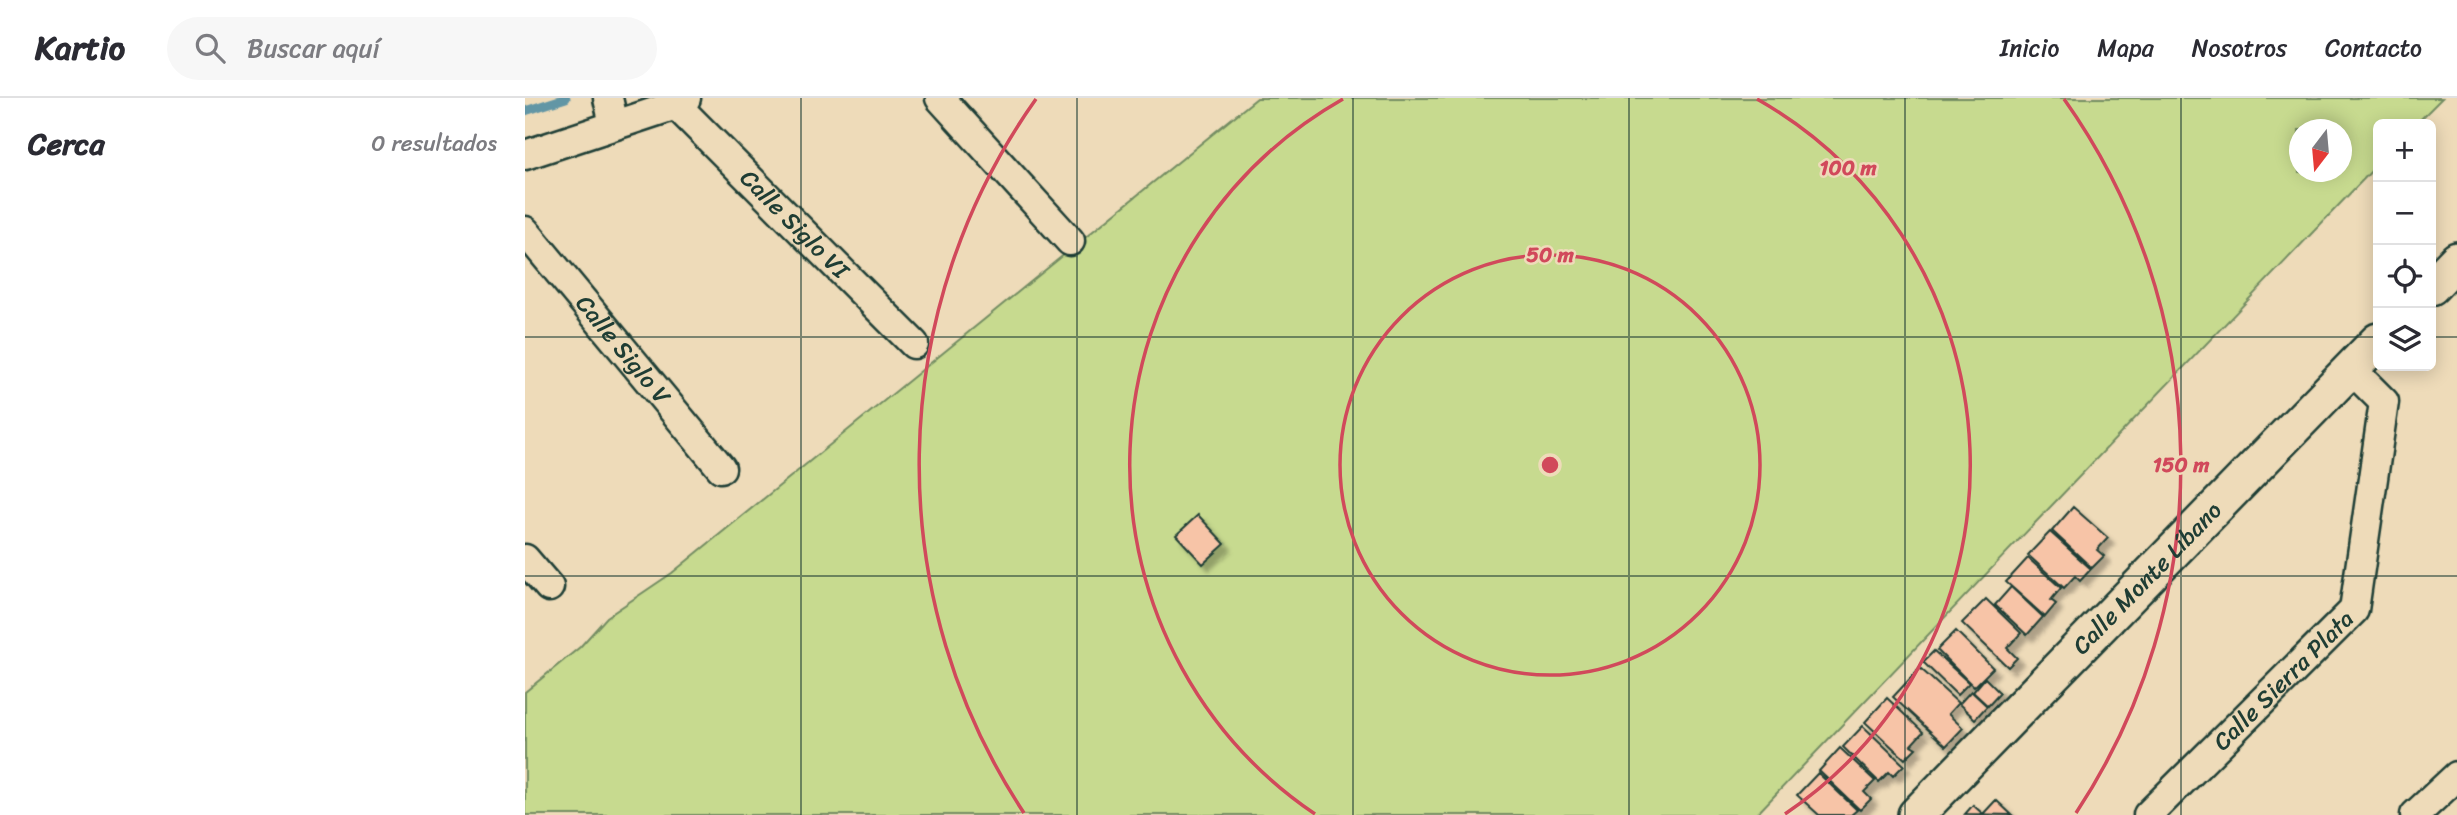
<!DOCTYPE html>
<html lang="es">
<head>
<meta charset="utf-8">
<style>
  :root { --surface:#fff; --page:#f7f7f7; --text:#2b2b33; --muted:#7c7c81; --line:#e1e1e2 }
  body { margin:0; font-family:Sriracha,sans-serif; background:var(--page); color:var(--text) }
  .controls { position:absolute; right:21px; top:21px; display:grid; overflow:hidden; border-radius:10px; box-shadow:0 4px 18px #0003 }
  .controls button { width:63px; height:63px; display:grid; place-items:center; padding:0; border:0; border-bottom:2px solid var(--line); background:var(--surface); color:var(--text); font:35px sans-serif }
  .compass { position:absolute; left:1764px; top:21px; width:63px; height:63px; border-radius:50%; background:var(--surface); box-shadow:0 4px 18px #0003; rotate:196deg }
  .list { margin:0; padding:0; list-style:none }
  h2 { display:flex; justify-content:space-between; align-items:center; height:91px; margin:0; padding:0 28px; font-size:30px }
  h2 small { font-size:23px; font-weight:400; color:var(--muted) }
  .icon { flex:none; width:38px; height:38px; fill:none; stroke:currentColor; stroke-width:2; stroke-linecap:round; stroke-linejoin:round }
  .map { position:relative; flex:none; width:1932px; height:717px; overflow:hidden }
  header { display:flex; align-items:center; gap:42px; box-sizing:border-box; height:98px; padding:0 35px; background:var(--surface); border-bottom:2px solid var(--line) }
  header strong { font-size:33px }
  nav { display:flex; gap:38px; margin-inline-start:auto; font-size:24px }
  .search { width:490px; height:63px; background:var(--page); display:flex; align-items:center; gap:18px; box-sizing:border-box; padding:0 24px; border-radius:38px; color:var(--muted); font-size:26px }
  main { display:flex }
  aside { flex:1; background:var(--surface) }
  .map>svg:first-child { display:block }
  .green { fill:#c7da8f; stroke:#738c62; stroke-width:2; fill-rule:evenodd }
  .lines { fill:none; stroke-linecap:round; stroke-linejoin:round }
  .stream { stroke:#6296a5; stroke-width:9 }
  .building { fill:#f7c4a7; stroke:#1f3d34; stroke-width:2; filter:url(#shadow) }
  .minor-casing { stroke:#1f3d34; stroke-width:33 }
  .tertiary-casing { stroke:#1f3d34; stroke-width:40 }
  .minor { stroke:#eedbb9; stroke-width:28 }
  .tertiary { stroke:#eedbb9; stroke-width:35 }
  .grid { fill:none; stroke:#1f3d34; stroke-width:2; stroke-opacity:0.55 }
  .ring { fill:none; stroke:#d1495b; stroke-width:3.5 }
  .labels { text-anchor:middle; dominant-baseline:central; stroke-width:5; stroke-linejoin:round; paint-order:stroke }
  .street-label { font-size:24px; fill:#1f3d34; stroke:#eedbb9 }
  .centre { fill:#d1495b; stroke:#eedbb9; stroke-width:3.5 }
  .ring-label { font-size:21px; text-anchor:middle; font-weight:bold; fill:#d1495b; stroke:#eedbb9; stroke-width:5; stroke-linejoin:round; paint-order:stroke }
</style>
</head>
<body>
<header>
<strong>Kartio</strong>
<div class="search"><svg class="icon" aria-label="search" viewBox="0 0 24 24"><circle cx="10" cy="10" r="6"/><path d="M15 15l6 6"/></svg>Buscar aquí</div>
<nav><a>Inicio</a><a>Mapa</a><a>Nosotros</a><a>Contacto</a></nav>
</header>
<main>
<aside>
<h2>Cerca<small>0 resultados</small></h2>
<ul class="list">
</ul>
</aside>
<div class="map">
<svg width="1932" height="717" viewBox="0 0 1932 717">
  <defs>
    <filter id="shadow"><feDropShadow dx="6" dy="6" stdDeviation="2" flood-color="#0004"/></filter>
  </defs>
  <rect width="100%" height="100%" fill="#eedbb9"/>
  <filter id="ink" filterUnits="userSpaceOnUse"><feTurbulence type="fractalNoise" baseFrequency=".0143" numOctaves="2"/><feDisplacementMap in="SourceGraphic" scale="14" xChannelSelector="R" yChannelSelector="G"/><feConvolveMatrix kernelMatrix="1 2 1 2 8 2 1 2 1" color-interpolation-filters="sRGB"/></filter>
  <g filter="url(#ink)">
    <path class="green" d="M732,0H1917L1891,26H1853V66L1231,717H0V594L55,549L82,519L147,475ZM1774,32H1816V74H1774Z"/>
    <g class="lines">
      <path class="stream" d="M0,13L41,0"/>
    </g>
    <path class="building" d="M1548,409L1583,440L1572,452L1579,458L1567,470L1527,433Z
      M673,417L700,446L678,466L651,437Z
      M1525,434L1566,471L1555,483L1550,478L1539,490L1503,457Z
      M1503,460L1536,490L1526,502L1531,506L1520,519L1481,484Z
      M1486,489L1518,519L1502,537L1470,507Z
      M1461,501L1496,535L1482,550L1492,560L1483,569L1437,525Z
      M1431,533L1468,570L1449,589L1412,552Z
      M1409,553L1444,585L1432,597L1398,564Z
      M1395,570L1433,605L1423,616L1438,630L1421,648L1368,599Z
      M1460,580L1475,595L1463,608L1448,594Z
      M1446,593L1462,608L1450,621L1434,606Z
      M1362,600L1398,634L1386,647L1391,650L1380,661L1340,624Z
      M1338,628L1379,667L1368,678L1364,674L1354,684L1318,649Z
      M1315,650L1350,683L1339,694L1346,701L1335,712L1294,673Z
      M1293,675L1332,712L1326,717H1294L1272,697Z
      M1471,702L1487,717L1440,716L1448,707L1458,716Z"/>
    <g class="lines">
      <g class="minor-casing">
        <g id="minor">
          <path d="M83,0L89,27"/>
          <path d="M415,0L545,143"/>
          <path id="s1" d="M151,7L389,246"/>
          <path d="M0,57L151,7L161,0"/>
          <path id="s2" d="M0,133L196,370"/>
          <path d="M0,461L24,489"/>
          <path id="s3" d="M1623,717L1829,512L1859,304L1826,271"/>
          <path d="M1890,717L1932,678"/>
        </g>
      </g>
      <g class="tertiary-casing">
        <g id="tertiary">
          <path d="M1906,189L1932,162"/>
          <path id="s4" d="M1391,717L1853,243"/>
        </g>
      </g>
      <use href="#minor" class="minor"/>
      <use href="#tertiary" class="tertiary"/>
    </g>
  </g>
  <path class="grid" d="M276,0V717M552,0V717M828,0V717M1104,0V717M1380,0V717M1656,0V717M0,239H1853M1906,239H1932M0,478H1932"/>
  <g class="ring">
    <circle cx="1025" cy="367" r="210"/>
    <path d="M790 716A421 421 0 0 1 818 1M1232 1A421 421 0 0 1 1260 716"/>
    <path d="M499 715A631 631 0 0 1 511 1M1539 1A631 631 0 0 1 1551 715"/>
  </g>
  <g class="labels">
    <g class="street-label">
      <text stroke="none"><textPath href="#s1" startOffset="168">Calle Siglo VI</textPath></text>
      <text stroke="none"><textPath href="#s2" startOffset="154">Calle Siglo V</textPath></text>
      <text stroke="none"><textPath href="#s4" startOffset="331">Calle Monte Líbano</textPath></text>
      <text stroke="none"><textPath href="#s3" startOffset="191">Calle Sierra Plata</textPath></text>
    </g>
  </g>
  <circle cx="1025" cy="367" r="10" class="centre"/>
  <g class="ring-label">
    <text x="1323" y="77">100 m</text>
    <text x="1025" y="164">50 m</text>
    <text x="1656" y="374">150 m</text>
  </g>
</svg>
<div class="controls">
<button>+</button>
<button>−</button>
<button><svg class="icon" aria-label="locate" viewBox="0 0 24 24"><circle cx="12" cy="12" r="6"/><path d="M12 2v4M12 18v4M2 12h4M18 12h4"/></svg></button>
<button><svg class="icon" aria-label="layers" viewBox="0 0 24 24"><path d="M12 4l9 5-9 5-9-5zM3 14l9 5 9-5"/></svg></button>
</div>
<svg class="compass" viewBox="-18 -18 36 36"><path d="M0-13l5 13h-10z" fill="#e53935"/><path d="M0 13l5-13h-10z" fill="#7c7c81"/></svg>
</div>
</main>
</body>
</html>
